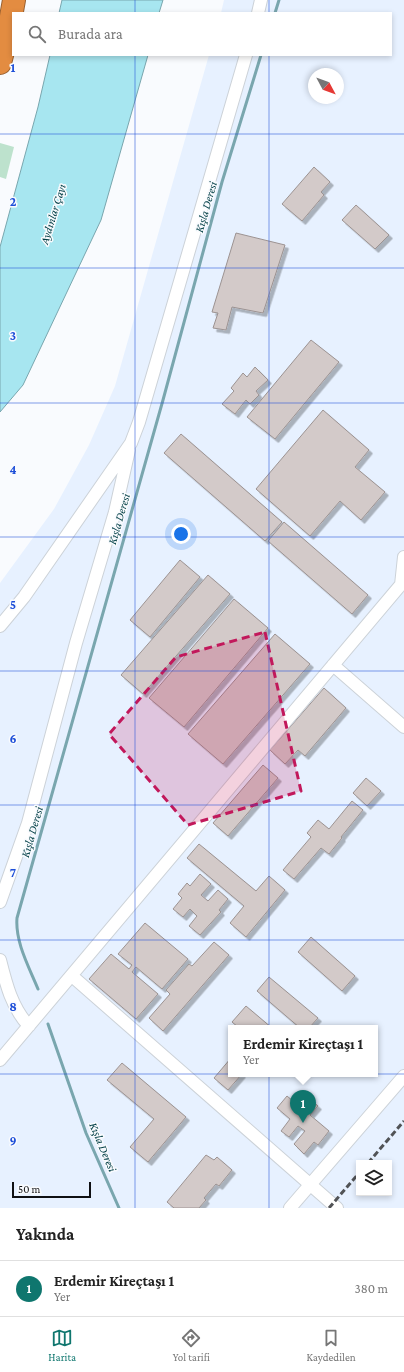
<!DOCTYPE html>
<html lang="tr">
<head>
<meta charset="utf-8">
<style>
  :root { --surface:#fff; --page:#f6f6f6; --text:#222; --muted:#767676; --line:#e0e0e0; --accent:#0f766e }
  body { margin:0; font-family:"Crimson Pro",serif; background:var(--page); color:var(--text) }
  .controls { position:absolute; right:12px; bottom:12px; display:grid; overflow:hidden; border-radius:0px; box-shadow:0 2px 6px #0003 }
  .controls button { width:36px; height:36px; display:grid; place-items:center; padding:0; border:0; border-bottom:1px solid var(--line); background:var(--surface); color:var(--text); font:20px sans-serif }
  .compass { position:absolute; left:308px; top:68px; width:36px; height:36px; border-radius:50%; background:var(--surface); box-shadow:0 2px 6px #0003; rotate:131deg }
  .scale { position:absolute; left:12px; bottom:10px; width:79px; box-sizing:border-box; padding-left:4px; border:2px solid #0f1013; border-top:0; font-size:11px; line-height:14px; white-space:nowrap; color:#0f1013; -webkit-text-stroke:3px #f9fbfe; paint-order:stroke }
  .you { position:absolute; left:181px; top:534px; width:14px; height:14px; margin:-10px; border:3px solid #fff; border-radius:50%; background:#1a73e8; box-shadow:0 0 0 6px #1a73e833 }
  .badge { display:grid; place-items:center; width:26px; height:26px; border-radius:50%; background:var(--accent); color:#fff; font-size:13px; font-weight:700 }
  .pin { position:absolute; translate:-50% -33px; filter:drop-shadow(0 1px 2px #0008) }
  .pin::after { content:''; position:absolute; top:21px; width:14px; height:12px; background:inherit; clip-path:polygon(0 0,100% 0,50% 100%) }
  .popup { position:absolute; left:228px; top:1025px; width:150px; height:52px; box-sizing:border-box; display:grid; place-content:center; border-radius:0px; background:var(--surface); filter:drop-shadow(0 1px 3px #0005); font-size:13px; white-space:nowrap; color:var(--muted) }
  .popup b { font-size:15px; color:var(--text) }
  .popup::after { content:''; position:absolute; left:50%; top:100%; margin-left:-8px; border:8px solid transparent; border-top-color:var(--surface) }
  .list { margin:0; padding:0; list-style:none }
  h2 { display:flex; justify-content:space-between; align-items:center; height:52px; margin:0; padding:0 16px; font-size:17px }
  h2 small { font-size:13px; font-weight:400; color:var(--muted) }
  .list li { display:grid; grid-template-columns:26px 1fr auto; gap:12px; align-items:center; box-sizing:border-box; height:56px; padding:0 16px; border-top:1px solid var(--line) }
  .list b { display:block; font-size:15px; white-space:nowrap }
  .list p { margin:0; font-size:13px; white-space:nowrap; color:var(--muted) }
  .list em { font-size:13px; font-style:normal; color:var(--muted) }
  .icon { flex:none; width:22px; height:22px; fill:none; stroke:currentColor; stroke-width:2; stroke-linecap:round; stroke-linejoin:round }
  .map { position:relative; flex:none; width:404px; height:1208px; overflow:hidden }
  .search { position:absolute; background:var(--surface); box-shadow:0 2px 6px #0003; left:12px; right:12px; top:12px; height:44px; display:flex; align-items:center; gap:10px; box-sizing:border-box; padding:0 14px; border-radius:0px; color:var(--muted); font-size:15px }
  .sheet { height:108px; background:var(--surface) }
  nav { display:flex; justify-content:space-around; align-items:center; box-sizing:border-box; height:56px; border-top:1px solid var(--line); background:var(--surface); font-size:11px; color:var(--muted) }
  nav a { display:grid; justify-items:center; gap:2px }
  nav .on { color:var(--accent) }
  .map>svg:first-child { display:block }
  .built { fill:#e7f1ff; fill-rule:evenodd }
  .green { fill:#bde2cd }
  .water { fill:#a7e6f0; stroke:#79a6ae }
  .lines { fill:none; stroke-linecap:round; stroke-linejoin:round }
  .stream { stroke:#79a6ae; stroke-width:3 }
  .building { fill:#d3cac9; stroke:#9c9392; filter:url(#shadow) }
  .street-casing { stroke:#ccd2d8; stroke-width:14 }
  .highway-casing { stroke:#996131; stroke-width:24 }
  .street { stroke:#fff; stroke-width:12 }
  .highway { stroke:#e38c41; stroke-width:22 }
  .rail { stroke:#515356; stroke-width:3; stroke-dasharray:6 3; stroke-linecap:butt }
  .marked { fill:#c2185b; fill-opacity:0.2; stroke:#c2185b; stroke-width:3; stroke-dasharray:8 5; stroke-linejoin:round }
  .grid { fill:none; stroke:#1d4ed8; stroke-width:1; stroke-opacity:0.55 }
  .labels { text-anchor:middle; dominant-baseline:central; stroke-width:3; stroke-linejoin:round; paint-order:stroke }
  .water-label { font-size:12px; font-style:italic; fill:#023f46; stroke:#f9fbfe }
  .grid-label { font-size:13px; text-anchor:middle; font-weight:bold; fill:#1d4ed8; stroke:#f9fbfe; stroke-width:3; stroke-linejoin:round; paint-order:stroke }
</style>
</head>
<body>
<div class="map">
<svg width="404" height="1208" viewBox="0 0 404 1208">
  <defs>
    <filter id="shadow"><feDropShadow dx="3.5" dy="3.5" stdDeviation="0" flood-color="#0004"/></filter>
  </defs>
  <rect width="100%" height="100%" fill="#f9fbfe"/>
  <path class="built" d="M224,0H404V1208H0V583L54,509L89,445L115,386L209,55H391V13H221ZM314,74H338V98H314ZM231,1028H375V1074H231ZM359,1163H389V1193H359Z"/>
  <path class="green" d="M0,143L14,147L6,179L0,177Z"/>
  <path class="water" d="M62,0H163L159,13H59Z
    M50,55H148L101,220L23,385L0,412V247L38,107Z"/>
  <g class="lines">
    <path class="stream" d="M275,13L279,0
      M38,989C29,967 15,942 17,918L163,400L222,182L261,55
      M48,1024L86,1133L119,1208"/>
  </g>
  <path class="building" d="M314,167L330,182L321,192L324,195L302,221L282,204Z
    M356,205L389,235L375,249L342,220Z
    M236,233L285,245L263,313L232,307L226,330L213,328L218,313L212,312Z
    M311,340L339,362L275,439L247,417Z
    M255,367L268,380L256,391L259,395L250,404L246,400L235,414L222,404L234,391L231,388L243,373L247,377Z
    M323,410L369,450L355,467L385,492L361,520L340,501L310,536L256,489Z
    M181,434L282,522L265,541L164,453Z
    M284,522L368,595L352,614L268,541Z
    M180,560L200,577L150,637L130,620Z
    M208,575L230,594L143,694L121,675Z
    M234,599L268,628L184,727L149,698Z
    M275,634L310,664L223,764L188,734Z
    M324,688L346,708L305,756L298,750L285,764L270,750Z
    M263,765L278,778L228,836L213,823Z
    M366,778L381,791L367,806L353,793Z
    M352,801L363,810L341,837L342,838L329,854L321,848L294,879L283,870L311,837L307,833L318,820L329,829Z
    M199,844L256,891L269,876L285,890L246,937L230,923L244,906L187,858Z
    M200,874L211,884L201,895L208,901L218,890L228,899L219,910L221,912L200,935L189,926L197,916L190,909L183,917L173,909L182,898L178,894L187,883L190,886Z
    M145,923L188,959L162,989L136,967L132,972L158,994L136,1019L89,979L111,954L129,969L132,965L118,954Z
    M311,937L355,976L342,991L298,952Z
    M214,942L229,955L163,1031L149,1018L170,994L166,990L189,964L192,966Z
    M269,977L318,1018L309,1028H300L257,991Z
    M246,1006L272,1028H239L232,1022Z
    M231,1058V1074H242L228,1090L214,1078Z
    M122,1063L186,1117L148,1162L130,1147L154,1119L107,1080Z
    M287,1096L299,1106L306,1096L318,1106L310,1115L329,1131L318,1145L314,1142L304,1154L294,1144L305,1131L298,1126L289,1137L281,1131L290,1119L277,1108Z
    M206,1155L214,1160L217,1157L232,1170L219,1186L216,1184L204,1198L206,1200L199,1208H174L167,1202Z"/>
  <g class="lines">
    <g class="street-casing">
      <path id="street" d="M258,13L261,0
        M401,585L404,557
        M0,626L24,597L131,443L139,422L246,55
        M333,665L404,727
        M0,902L28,823L76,643L115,512L129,450
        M0,960C6,984 12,1008 29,1026
        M72,976L337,1208
        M0,1060L404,581
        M290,1208L404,1076"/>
    </g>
    <g class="highway-casing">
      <path id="highway" d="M0,63L9,28L14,0"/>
    </g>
    <use href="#street" class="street"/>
    <use href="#highway" class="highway"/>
    <path class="rail" d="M368,1163L404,1121
      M329,1208L359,1173"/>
  </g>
  <path class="marked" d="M265,632L301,791L188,825L109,734L176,657Z"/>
  <path class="grid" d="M135,0V13M269,0V13M135,55V1208M269,55V1208M0,134H404M0,268H404M0,403H404M0,537H404M0,671H404M0,805H404M0,940H404M0,1074H404"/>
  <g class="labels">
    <g class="water-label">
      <text transform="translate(206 207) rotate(-74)">Kışla Deresi</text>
      <text transform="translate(53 214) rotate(-73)">Aydınlar Çayı</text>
      <text transform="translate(119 519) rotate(-74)">Kışla Deresi</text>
      <text transform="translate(32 832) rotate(-74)">Kışla Deresi</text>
      <text transform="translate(103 1147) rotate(67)">Kışla Deresi</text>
    </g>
  </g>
  <g class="grid-label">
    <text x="13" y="72">1</text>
    <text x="13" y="206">2</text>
    <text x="13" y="340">3</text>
    <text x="13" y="474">4</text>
    <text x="13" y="609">5</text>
    <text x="13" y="743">6</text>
    <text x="13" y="877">7</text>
    <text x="13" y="1011">8</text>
    <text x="13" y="1145">9</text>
  </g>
</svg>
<div class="controls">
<button><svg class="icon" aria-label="layers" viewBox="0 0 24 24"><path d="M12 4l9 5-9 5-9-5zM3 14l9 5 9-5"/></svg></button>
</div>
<svg class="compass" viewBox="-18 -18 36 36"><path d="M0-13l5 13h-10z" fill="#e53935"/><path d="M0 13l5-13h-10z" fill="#767676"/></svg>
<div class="scale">50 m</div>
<div class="you"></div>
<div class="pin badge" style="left:303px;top:1123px">1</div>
<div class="popup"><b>Erdemir Kireçtaşı 1</b>Yer</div>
<div class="search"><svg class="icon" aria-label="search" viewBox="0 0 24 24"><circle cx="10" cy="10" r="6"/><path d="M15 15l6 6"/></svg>Burada ara</div>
</div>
<section class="sheet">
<h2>Yakında<small></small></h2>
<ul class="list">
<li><span class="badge">1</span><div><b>Erdemir Kireçtaşı 1</b><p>Yer</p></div><em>380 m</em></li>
</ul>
</section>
<nav>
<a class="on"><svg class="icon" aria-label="map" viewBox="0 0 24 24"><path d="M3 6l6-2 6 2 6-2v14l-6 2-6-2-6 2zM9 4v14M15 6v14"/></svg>Harita</a>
<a><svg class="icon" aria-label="directions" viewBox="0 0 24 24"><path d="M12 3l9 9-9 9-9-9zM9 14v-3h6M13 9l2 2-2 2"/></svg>Yol tarifi</a>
<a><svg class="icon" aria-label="saved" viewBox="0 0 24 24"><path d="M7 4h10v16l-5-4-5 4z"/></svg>Kaydedilen</a>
</nav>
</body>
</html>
